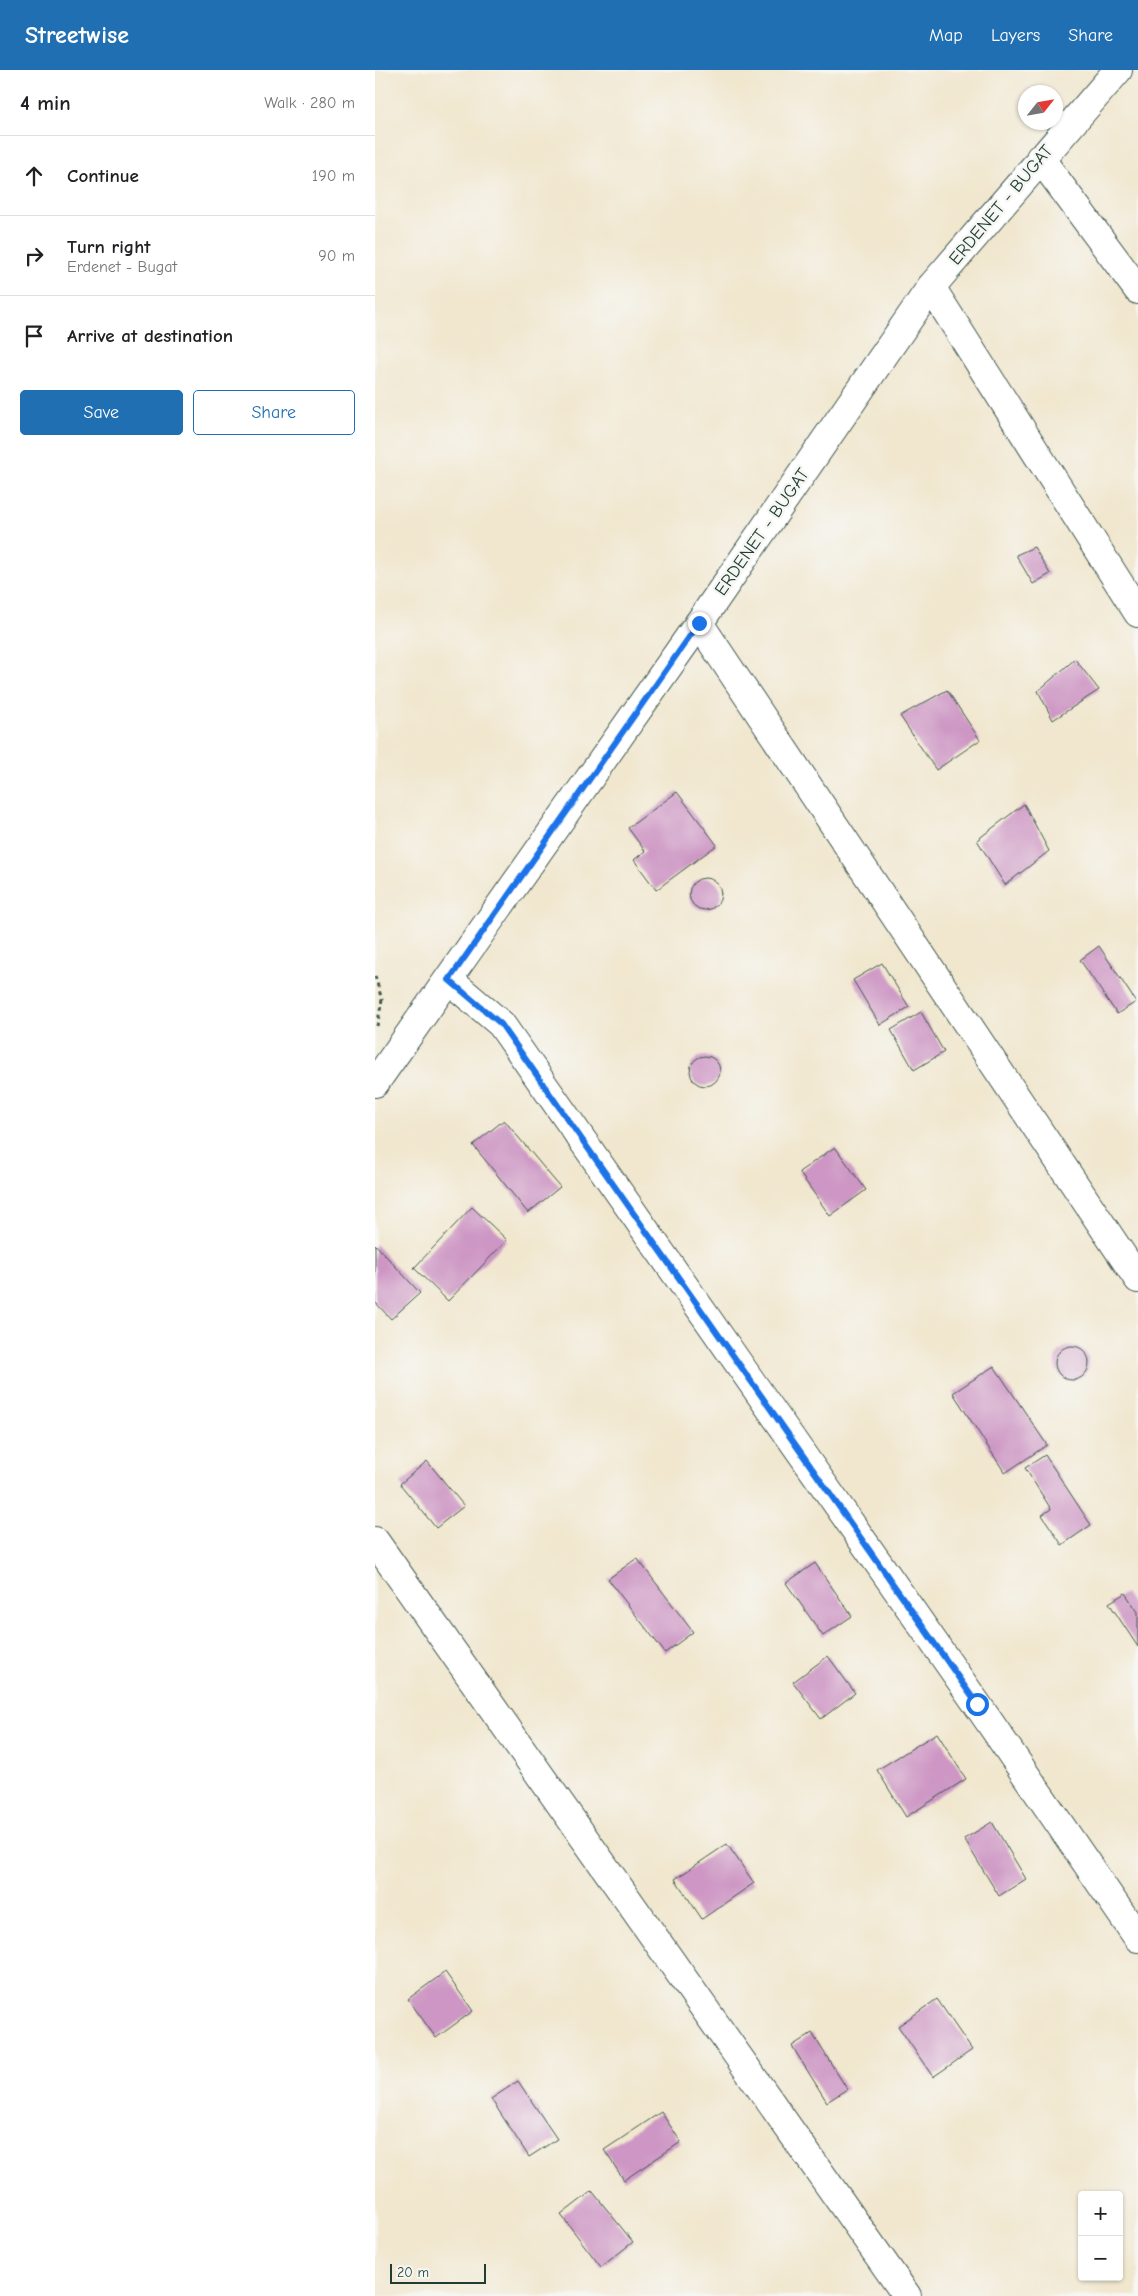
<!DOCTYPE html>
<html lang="en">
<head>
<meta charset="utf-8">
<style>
  :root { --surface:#fff; --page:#f6f6f6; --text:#202124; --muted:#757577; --line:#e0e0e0; --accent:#1f6fb2 }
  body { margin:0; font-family:"Comic Neue",sans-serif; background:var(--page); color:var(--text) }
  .controls { position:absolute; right:15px; bottom:15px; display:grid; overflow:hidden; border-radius:5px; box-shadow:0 1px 4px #0004 }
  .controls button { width:45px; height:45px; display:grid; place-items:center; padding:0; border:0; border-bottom:1px solid var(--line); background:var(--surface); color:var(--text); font:25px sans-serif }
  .compass { position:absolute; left:643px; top:15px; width:45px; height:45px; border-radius:50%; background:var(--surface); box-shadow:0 1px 4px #0004; rotate:59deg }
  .scale { position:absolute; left:15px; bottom:12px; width:96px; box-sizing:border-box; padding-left:5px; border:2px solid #1f3d34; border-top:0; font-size:14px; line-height:18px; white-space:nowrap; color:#1f3d34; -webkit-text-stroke:4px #f6f6f2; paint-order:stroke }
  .stop { position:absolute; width:15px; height:15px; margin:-11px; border:4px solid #1a73e8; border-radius:50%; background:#fff }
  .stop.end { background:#1a73e8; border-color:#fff; box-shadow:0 1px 5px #0008 }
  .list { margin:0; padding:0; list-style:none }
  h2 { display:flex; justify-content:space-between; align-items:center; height:65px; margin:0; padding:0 20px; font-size:21px }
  h2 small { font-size:16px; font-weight:400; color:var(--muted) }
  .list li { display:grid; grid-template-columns:32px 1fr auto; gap:15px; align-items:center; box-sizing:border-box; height:80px; padding:0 20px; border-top:1px solid var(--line) }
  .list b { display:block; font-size:19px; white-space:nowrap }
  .list p { margin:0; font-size:16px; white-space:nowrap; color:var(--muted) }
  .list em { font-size:16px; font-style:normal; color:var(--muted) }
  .actions { display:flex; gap:10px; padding:15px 20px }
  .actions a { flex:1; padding:11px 0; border:1px solid var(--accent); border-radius:5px; text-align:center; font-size:18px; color:var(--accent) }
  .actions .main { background:var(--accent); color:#fff }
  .icon { flex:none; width:28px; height:28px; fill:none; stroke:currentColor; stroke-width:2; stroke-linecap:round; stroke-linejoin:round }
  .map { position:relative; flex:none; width:763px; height:2226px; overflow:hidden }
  header { display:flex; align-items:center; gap:30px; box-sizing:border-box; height:70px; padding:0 25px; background:var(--accent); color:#fff }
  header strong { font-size:24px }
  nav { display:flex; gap:28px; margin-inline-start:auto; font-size:18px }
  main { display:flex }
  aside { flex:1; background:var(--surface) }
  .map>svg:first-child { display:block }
  .building { fill:#cd96c4 }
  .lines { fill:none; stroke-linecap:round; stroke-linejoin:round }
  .minor-casing { stroke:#3e564b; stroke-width:30 }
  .tertiary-casing { stroke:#3e564b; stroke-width:30 }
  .path { stroke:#3e564b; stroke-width:3; stroke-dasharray:4 4; stroke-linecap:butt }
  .minor { stroke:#fff; stroke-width:28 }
  .tertiary { stroke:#fff; stroke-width:28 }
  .route { stroke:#1a73e8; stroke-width:6 }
  .labels { text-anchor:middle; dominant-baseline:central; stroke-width:5; stroke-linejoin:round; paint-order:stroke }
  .street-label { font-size:18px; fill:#1f3d34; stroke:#f6f6f2 }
</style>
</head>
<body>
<header>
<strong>Streetwise</strong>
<nav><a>Map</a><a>Layers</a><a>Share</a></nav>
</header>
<main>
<aside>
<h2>4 min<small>Walk · 280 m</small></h2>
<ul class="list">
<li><svg class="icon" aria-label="ahead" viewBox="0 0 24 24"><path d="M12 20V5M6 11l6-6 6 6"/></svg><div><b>Continue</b></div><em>190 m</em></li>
<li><svg class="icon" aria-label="right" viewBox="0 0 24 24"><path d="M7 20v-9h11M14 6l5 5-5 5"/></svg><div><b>Turn right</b><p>Erdenet - Bugat</p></div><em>90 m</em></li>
<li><svg class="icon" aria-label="arrive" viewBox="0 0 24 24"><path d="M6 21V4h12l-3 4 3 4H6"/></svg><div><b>Arrive at destination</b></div></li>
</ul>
<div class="actions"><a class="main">Save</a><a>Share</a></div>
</aside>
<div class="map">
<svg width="763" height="2226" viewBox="0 0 763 2226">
  <rect width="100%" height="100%" fill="#f6f6f2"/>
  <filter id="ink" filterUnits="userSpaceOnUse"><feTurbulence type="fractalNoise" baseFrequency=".02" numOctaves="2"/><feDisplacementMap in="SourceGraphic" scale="10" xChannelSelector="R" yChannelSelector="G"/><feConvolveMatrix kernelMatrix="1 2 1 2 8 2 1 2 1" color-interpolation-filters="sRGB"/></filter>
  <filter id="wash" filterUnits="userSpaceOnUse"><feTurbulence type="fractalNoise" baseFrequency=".0096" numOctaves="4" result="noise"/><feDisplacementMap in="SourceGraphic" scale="20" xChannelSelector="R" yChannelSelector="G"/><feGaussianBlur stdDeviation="1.12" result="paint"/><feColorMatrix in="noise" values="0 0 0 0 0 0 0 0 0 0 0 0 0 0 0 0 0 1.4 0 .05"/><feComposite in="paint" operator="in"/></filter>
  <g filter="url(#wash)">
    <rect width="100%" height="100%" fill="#f1e7cf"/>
    <g id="blocks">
      <path class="building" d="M659,477L675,504L658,514L641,485Z
        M700,589L724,620L678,650L663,621Z
        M572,620L605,670L561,700L525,646Z
        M302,722L342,775L281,820L259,790L270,781L253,758Z
        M649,734L674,781L630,815L602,770Z
        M314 824a16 16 0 1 1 32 0a16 16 0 1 1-32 0Z
        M724,876L761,932L742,944L705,890Z
        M507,893L534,937L505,955L478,910Z
        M546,942L569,982L539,1000L516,960Z
        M315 1001a15 15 0 1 1 30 0a15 15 0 1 1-30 0Z
        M129,1050L185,1117L153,1143L98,1075Z
        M460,1077L491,1120L455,1146L424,1102Z
        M97,1137L132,1170L73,1231L39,1198Z
        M0,1174L45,1223L16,1249L0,1232Z
        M680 1293a17 17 0 1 1 34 0a17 17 0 1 1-34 0Z
        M619,1296L672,1375L630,1403L578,1323Z
        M670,1385L716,1455L687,1475L667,1445L676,1439L650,1398Z
        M52,1391L89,1436L61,1458L25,1414Z
        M262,1488L318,1562L290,1583L233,1509Z
        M440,1493L477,1546L448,1566L411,1513Z
        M750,1523L763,1542V1577L734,1533Z
        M453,1586L480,1623L446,1649L418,1612Z
        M562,1663L591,1709L531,1747L502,1700Z
        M617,1752L651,1809L624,1826L589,1769Z
        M352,1774L379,1813L327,1849L300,1809Z
        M70,1902L98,1941L61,1968L33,1929Z
        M562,1929L597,1980L558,2007L523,1956Z
        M437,1963L472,2019L452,2032L417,1976Z
        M143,2011L182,2069L154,2087L116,2029Z
        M286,2042L306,2072L249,2110L229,2080Z
        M217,2121L258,2172L226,2197L186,2145Z"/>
    </g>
  </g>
  <g filter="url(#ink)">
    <use href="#blocks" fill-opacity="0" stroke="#3e564b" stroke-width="1"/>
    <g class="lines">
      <g class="minor-casing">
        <path id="minor" d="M665,88L763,220
          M556,217L763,543
          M324,553L763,1209
          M74,910L126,954L602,1634L763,1868
          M0,1471L532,2226"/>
      </g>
      <g class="tertiary-casing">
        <path id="tertiary" d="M0,1013L324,553L556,217L743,0"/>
      </g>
      <path class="path" d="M0,906L7,930L2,956"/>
      <use href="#minor" class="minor"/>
      <use href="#tertiary" class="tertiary"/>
    </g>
  </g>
  <g class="lines" filter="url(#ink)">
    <path class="route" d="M324,553L74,910L126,954L602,1634"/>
  </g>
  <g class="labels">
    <g class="street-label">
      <text transform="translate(626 135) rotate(-50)">ERDENET - BUGAT</text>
      <text transform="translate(387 462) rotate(-55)">ERDENET - BUGAT</text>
    </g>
  </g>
</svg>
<div class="controls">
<button>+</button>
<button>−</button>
</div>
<svg class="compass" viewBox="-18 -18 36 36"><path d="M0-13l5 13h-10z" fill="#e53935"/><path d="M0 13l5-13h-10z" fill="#757577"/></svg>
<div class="scale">20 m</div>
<div class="stop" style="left:602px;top:1634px"></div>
<div class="stop end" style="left:324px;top:553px"></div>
</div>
</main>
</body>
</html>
